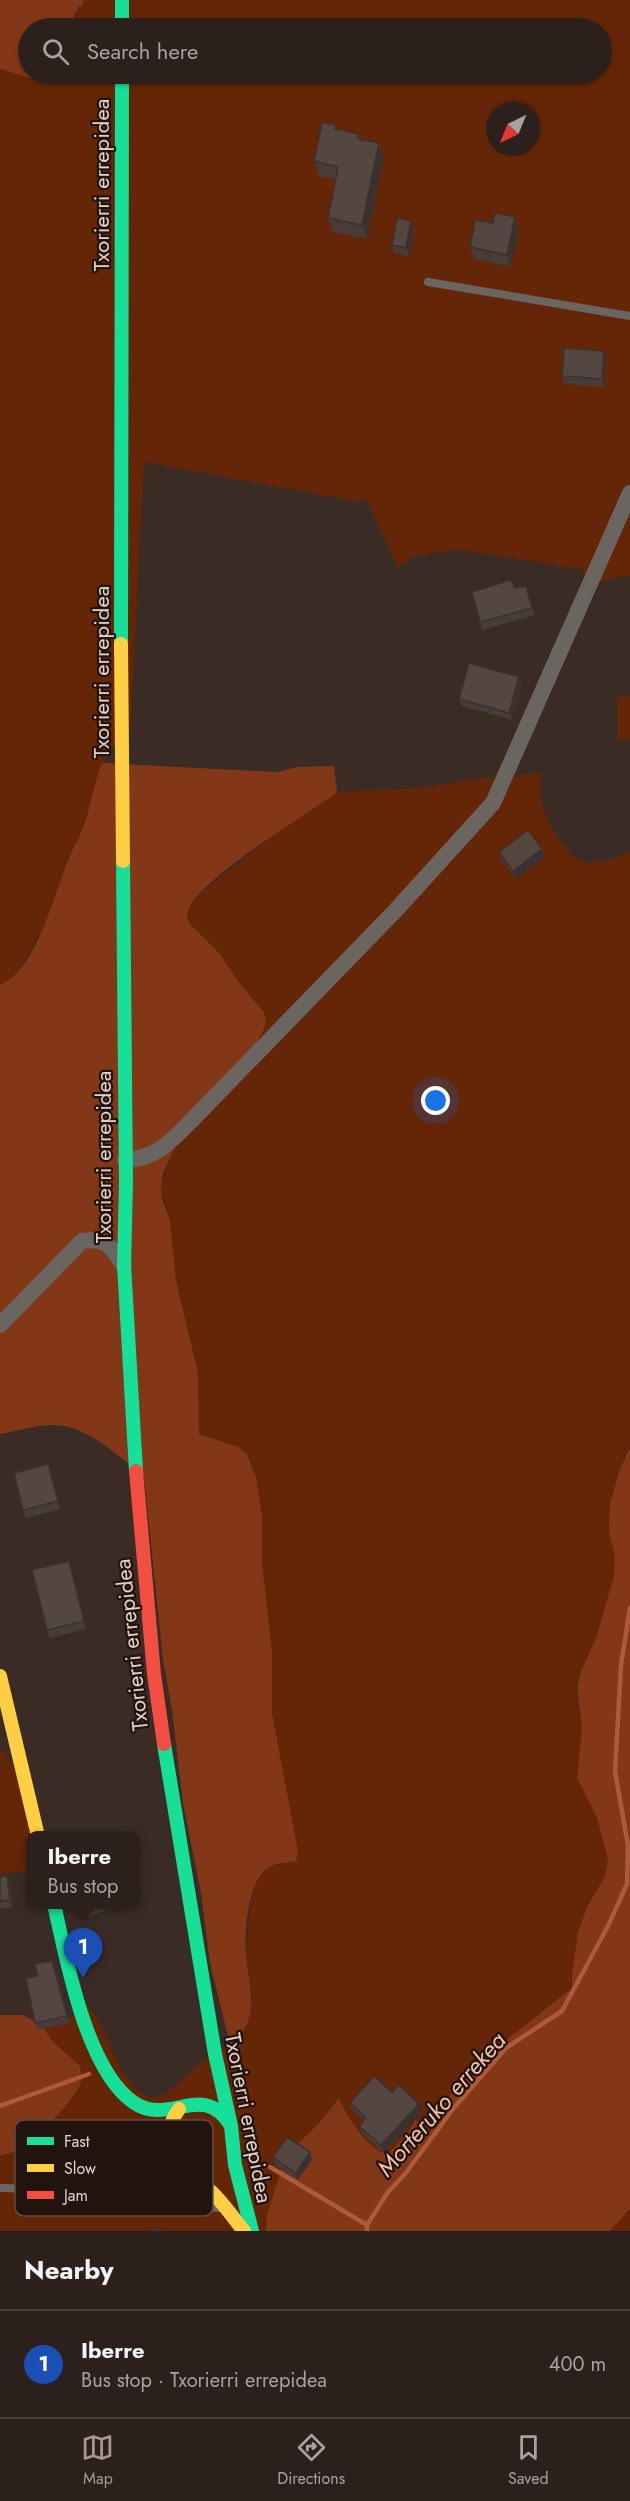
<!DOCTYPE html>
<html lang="en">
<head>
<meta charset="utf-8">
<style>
  :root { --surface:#2c201c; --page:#342825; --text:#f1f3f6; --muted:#a6a3a3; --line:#483e3b; --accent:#a89790 }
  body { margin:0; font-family:Jost,sans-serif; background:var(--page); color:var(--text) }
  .compass { position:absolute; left:486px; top:102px; width:54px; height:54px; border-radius:50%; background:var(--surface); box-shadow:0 2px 4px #0004; rotate:223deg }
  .you { position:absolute; left:436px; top:1101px; width:21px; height:21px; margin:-15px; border:4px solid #fff; border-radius:50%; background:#1a73e8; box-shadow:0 0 0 9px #1a73e833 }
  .badge { display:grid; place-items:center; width:39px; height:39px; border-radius:50%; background:var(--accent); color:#fff; font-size:20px; font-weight:700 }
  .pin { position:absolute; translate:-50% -50px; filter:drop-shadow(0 2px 3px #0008) }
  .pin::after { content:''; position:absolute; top:32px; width:21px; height:18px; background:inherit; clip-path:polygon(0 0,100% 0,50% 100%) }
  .popup { position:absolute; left:26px; top:1831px; width:114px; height:78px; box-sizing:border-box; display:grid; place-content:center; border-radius:12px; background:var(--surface); filter:drop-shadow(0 2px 4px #0005); font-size:20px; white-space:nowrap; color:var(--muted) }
  .popup b { font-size:22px; color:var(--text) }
  .popup::after { content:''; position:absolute; left:50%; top:100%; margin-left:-12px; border:12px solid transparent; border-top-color:var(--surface) }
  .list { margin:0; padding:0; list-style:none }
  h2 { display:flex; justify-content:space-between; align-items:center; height:78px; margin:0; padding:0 24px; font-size:26px }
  h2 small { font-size:20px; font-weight:400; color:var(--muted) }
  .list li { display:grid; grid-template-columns:39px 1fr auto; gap:18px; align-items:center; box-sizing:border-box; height:108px; padding:0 24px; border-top:2px solid var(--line) }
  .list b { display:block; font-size:22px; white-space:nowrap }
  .list p { margin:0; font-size:20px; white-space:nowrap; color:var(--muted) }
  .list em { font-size:20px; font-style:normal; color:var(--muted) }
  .icon { flex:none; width:33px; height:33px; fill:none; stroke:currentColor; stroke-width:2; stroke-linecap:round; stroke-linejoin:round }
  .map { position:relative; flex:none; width:630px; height:2231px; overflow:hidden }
  .search { position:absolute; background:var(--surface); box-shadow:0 2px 4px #0004; left:18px; right:18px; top:18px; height:66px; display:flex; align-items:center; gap:15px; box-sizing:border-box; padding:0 21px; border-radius:33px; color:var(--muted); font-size:22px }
  .sheet { height:186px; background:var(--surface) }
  nav { display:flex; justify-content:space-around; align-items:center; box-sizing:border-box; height:84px; border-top:2px solid var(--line); background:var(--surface); font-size:16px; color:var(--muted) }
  nav a { display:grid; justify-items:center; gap:3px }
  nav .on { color:var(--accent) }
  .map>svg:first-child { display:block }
  .green { fill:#642607; fill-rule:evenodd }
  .forest { fill:#823716 }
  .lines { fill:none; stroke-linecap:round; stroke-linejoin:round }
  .stream { stroke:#ad5a3a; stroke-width:4.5 }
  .lane { stroke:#6b6562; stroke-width:8 }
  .street { stroke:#6b6562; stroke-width:16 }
  .fast { stroke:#16e098; stroke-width:14 }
  .slow { stroke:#ffcf43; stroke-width:14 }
  .jam { stroke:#f24e42; stroke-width:14 }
  .wall { fill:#483c38 }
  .shaded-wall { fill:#3b312e }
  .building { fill:#544641; stroke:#3b312e; stroke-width:1.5 }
  .labels { text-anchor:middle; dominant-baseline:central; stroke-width:4.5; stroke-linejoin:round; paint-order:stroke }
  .street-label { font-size:22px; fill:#e4d1ca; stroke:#21140f }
  .water-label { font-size:24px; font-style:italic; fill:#f1c1ae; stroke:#21140f }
  .key { fill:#21140f; stroke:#5c4d47; stroke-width:1.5 }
  .key-label { font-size:16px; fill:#e4d1ca }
</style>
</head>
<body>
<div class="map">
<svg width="630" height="2231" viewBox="0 0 630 2231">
  <rect width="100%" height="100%" fill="#3a2b25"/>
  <path class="green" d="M83,0H630V576L611,578L592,585L581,569L456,549L415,556L398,568L366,498L360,502L144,462L130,729L104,758L83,829L68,859L48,918L18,973L8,981L0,985V69L42,80L71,74H602V28H84L70,25ZM495,111H531V147H495Z
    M630,695V739L618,740L617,697Z
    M541,773C541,782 540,793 542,802C545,819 566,858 584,862C598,864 618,858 630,851V1445L619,1471L610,1504L615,1557L614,1575L596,1638L581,1671L576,1688L582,1728L577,1778L597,1818L608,1860L605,1876L587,1907L572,1973V1988L501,2044L452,2091L430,2132L415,2121L408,2133L388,2154C369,2152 346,2115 340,2099L287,2158L267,2215L266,2231H0V2156L17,2151L29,2145L65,2107L80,2066L51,2040L44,2028L68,2022L83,1999L98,2020L121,2069L136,2090L149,2097H159L168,2092L201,2063L234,2041L243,2031L252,1997L246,1951L250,1906L255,1883L262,1873L270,1867L296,1861L272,1713V1653L262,1561V1516L252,1464L247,1454L239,1447L199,1434L198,1373L176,1280L170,1220L160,1188L171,1154L261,1007L238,981L220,954L190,924L187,918L188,911L197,898L215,881L279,831L337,792L420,788L475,779Z
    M0,1747L19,1775L31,1836L30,1879L20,1871L0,1874Z
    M630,2209V2231H610Z"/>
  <path class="forest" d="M0,0H84L82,7L79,6L70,24L82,23L85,28H28V74H71C54,90 20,74 0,69Z
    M102,763L277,772L298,767L334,766L337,792C305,817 200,877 188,911C186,916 188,920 190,924L220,954L238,981L264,1012L266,1021L264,1029L257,1042L178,1141L163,1173L161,1188L162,1199L170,1220L176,1280L198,1373L199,1434L239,1447L247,1454L256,1477L262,1516V1561L272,1653V1713L298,1851L296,1861C287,1863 277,1863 269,1867C248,1879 244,1932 246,1954C249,1987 262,2021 230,2044L210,1963L201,1893L183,1804L172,1710L163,1660L144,1477C119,1457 90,1427 56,1425C38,1424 18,1431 0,1434V985C37,970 54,893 69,858C73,847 80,837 84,825C91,805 94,783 102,763Z
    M630,1447V2209L610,2231H266L267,2215L282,2166L292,2150L320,2122L339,2098C346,2115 369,2152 388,2154L408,2133L415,2120L430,2132L452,2091L501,2044L572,1988V1973L578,1932L587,1907L605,1876L608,1860L597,1818L577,1778L582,1728L577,1688L581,1671L596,1638L614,1575L615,1557L609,1531L610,1504L619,1471Z
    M0,2015H23L43,2026L51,2040L80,2066L82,2078L79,2087L65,2107L29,2145L17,2151L0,2156Z"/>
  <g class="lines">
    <path class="stream" d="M0,2106L89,2074
      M270,2167L367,2225V2231
      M367,2225L388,2192L405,2174L453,2109L506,2048L562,2011L608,1926L627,1884L628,1846L615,1771L621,1665L630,1608"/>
    <path class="lane" d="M428,282L630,316
      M0,2188C34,2189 68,2190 102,2195C126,2199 159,2216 184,2207C191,2204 196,2193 201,2186
      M187,2206L219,2208"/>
    <path class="street" d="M125,1160C157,1159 172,1140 193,1119L395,911L493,803L630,493
      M0,1325L82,1241C107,1237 110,1247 124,1265"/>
    <path class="fast" d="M122,0V28
      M121,644L122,74
      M123,861L126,1183L124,1265L136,1471
      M164,1744L215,2054L231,2126L235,2165L252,2231
      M54,1904C66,1958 86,2069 133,2102C169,2128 203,2079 231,2126"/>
    <path class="slow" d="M121,644L123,861
      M0,1676L38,1836
      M179,2109C159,2137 169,2161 195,2181C199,2184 204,2185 207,2188C221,2199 233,2218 244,2231"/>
    <path class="jam" d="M136,1471L154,1674L164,1744"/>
  </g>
  <path class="wall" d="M337,129L359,134L361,140L384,158L367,239L333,232L328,218L336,179L319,176L314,161Z
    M515,217L519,228L511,267L474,258L470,247L493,223Z
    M414,228L409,256L394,253L392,245Z
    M606,359L604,387L564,384L562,376Z
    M526,586L535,615L482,630L480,622L515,588Z
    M519,677L522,685L512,720L462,706L459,699Z
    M542,849L545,857L516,879L501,859L499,852Z
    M51,1472L60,1509L26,1518L23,1510Z
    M72,1568L86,1629L50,1638L47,1630Z
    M0,1877L10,1883L13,1907L0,1909Z
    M75,1905H108L110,1909L81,1920Z
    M55,1968L70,2023L38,2030L35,2023L38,1976Z
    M392,2092L422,2112L384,2153L362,2133L359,2126L364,2121L352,2110L350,2103Z
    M310,2152L312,2159L298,2180L275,2165L273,2157Z"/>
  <path class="shaded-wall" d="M379,143L384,158L367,239L362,225Z
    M515,217L519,228L511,267L507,255Z
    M411,221L414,228L409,256L406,248Z
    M604,351L606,359L604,387L602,379Z
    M519,677L522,685L512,720L509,713Z
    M542,849L545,857L516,879L513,871Z
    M48,1464L51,1472L60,1509L58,1501Z
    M69,1561L72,1568L86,1629Z
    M7,1876L10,1883L13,1907L10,1900Z
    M52,1961L55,1968L70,2023L67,2016Z
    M419,2104L422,2112L384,2153L381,2145Z
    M310,2152L312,2159L298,2180L296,2173Z"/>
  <path class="building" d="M322,122L336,125L335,129L359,134L358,139L379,143L362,225L328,218L338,167L314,161Z
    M495,213L515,217L507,255L470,247L475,220L493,223Z
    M397,218L411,221L406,248L392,245Z
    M564,348L604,351L602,379L562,376Z
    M511,580L515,588L526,586L532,608L480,622L472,592Z
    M469,663L519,677L509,713L459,699Z
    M528,830L542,849L513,871L499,852Z
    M48,1464L58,1501L23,1510L14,1473Z
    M69,1561L84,1621L47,1630L32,1570Z
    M7,1876L10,1900L0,1901V1877Z
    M75,1905H100L78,1912Z
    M52,1961L67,2016L35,2023L26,1978L38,1976L35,1964Z
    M374,2076L392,2092L399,2085L419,2104L381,2145L359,2126L366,2118L350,2103Z
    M287,2137L310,2152L296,2173L273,2157Z
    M153,2228L162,2231H152Z"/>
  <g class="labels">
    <g class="street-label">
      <text transform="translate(101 185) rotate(-90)">Txorierri errepidea</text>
      <text transform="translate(101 672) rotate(-90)">Txorierri errepidea</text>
      <text transform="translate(103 1157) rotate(-90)">Txorierri errepidea</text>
      <text transform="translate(131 1645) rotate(-96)">Txorierri errepidea</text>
      <text transform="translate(249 2118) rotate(79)">Txorierri errepidea</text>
    </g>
    <g class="water-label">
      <text transform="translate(441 2104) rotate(-49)">Morteruko errekea</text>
    </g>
  </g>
  <rect x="15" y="2120" width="198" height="96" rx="9" class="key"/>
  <rect x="27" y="2137" width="27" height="8" fill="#16e098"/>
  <rect x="27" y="2164" width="27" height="8" fill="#ffcf43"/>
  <rect x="27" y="2191" width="27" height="8" fill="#f24e42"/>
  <g class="key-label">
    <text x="64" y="2147">Fast</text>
    <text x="64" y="2174">Slow</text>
    <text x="64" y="2201">Jam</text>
  </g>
</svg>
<svg class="compass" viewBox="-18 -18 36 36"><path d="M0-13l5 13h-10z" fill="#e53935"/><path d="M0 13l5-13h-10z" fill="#a6a3a3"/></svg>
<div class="you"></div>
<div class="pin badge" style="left:83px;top:1978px;background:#1a4fb4">1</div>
<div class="popup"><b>Iberre</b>Bus stop</div>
<div class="search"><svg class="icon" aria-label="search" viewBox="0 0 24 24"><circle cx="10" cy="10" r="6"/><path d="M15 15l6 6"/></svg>Search here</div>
</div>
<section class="sheet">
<h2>Nearby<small></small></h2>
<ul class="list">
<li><span class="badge" style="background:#1a4fb4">1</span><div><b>Iberre</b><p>Bus stop · Txorierri errepidea</p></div><em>400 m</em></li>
</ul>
</section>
<nav>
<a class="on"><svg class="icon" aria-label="map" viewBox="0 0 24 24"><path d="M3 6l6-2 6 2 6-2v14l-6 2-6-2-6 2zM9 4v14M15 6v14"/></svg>Map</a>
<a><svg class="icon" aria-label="directions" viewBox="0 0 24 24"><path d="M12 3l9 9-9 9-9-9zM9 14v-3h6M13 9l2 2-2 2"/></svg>Directions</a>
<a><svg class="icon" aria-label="saved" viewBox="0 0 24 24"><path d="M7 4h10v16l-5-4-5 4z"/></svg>Saved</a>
</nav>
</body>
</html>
